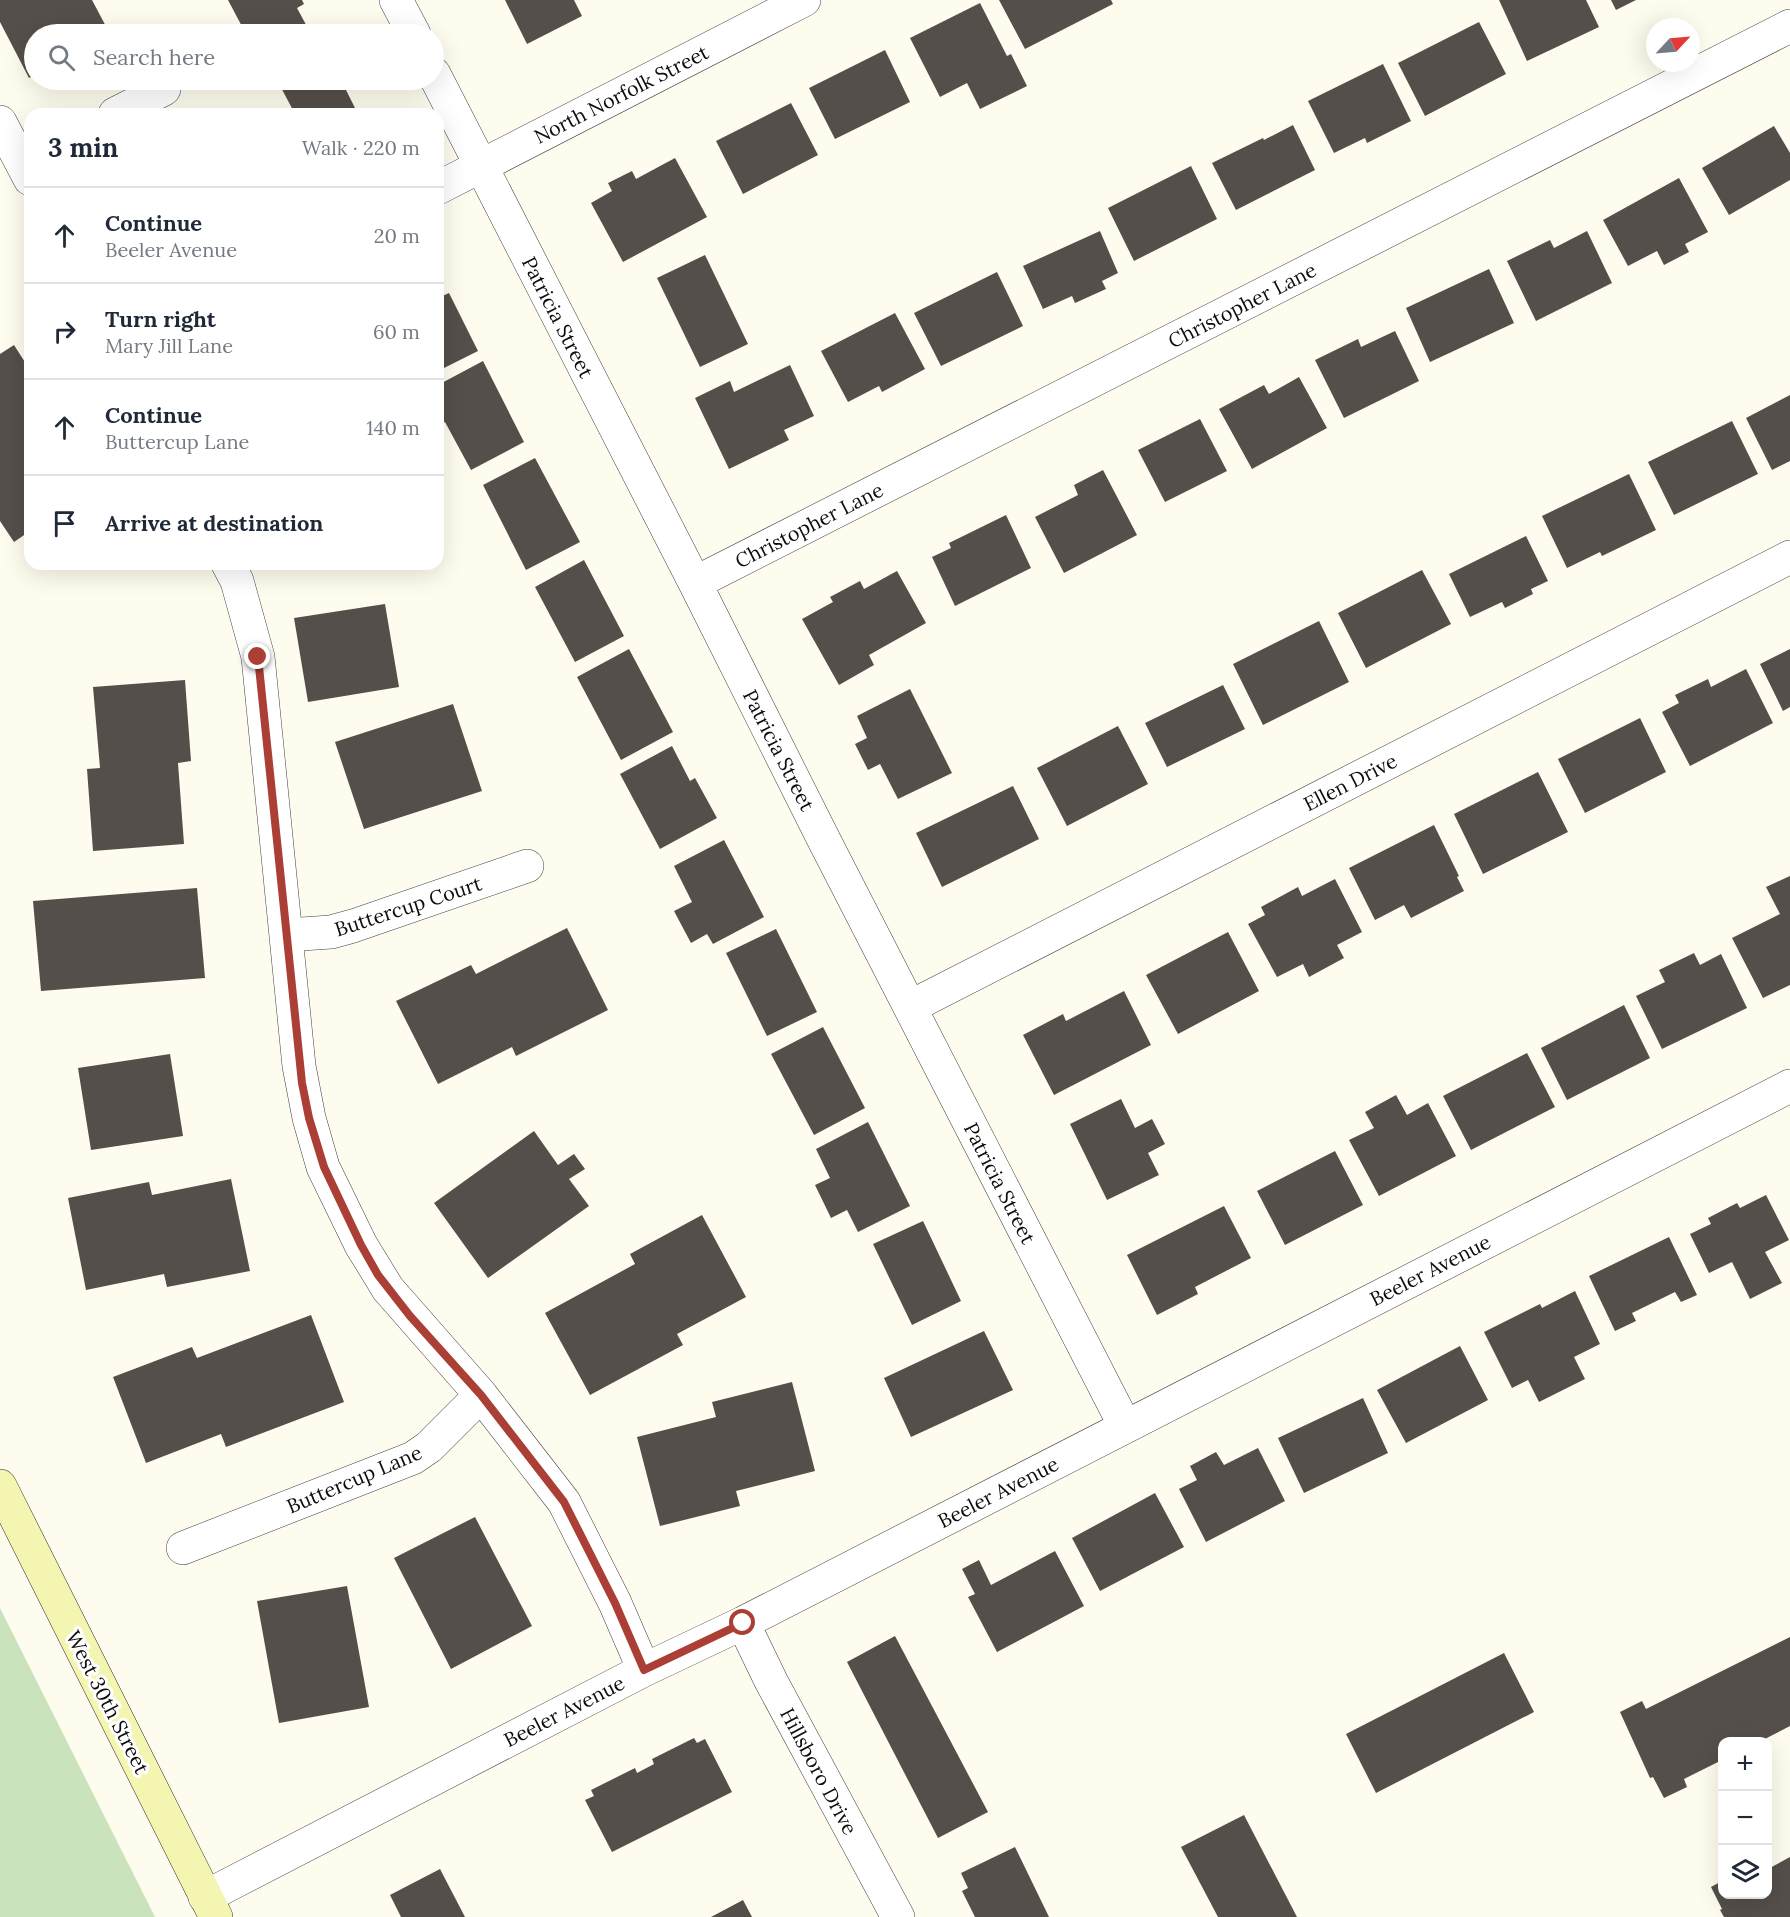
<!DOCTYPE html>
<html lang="en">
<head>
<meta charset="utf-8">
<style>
  :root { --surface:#fff; --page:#f6f6f7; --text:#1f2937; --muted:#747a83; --line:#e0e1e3 }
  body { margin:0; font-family:Lora,serif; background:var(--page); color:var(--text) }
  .controls { position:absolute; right:18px; bottom:18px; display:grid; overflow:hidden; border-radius:12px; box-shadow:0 6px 24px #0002 }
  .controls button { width:54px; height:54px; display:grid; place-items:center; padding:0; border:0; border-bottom:2px solid var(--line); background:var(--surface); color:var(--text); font:30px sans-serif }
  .compass { position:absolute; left:1646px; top:18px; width:54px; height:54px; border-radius:50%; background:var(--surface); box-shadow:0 6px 24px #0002; rotate:64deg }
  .stop { position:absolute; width:18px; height:18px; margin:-14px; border:4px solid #ab3f36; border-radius:50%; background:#fff }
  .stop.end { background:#ab3f36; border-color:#fff; box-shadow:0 2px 6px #0008 }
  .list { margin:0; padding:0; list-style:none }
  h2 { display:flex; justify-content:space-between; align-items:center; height:78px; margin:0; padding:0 24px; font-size:26px }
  h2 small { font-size:20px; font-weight:400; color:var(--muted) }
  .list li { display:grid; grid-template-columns:39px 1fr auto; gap:18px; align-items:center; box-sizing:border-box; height:96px; padding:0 24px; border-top:2px solid var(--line) }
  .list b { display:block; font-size:22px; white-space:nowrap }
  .list p { margin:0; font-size:20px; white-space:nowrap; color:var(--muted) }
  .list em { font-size:20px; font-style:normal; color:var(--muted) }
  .icon { flex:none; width:33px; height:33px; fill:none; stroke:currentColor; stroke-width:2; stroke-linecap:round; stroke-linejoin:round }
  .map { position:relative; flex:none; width:1790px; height:1917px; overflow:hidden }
  .search { position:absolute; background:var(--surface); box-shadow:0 6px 24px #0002; left:24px; top:24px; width:420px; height:66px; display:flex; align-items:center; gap:15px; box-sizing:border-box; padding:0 21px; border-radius:33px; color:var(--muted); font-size:22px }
  .panel { position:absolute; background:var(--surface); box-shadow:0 6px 24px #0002; left:24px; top:108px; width:420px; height:462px; border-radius:18px }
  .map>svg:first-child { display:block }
  .green { fill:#cbe3bc }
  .building { fill:#544f4a }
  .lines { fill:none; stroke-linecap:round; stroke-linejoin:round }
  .street-casing { stroke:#404040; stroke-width:34 }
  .secondary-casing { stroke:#2f2f2f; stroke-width:34 }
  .street { stroke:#fff; stroke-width:33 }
  .secondary { stroke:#f4f5b1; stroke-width:33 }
  .route { stroke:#ab3f36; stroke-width:8 }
  .labels { text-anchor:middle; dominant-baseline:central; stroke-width:6; stroke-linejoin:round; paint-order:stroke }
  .street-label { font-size:20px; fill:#0d0d0d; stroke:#fff }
</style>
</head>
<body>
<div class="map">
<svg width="1790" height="1917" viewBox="0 0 1790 1917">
  <rect width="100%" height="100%" fill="#fdfcee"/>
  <path class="green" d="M0,1608L155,1917H0Z"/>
  <path class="building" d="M0,0H92L110,34H34V75L29,78L0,22Z
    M228,0H302L304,4L297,8L311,34H246Z
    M505,0H574L582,16L527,44Z
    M999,0H1111L1113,4L1025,49Z
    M1499,0H1586L1599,27L1527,61Z
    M1611,0H1636L1616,10Z
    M980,3L1007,56L1011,54L1027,86L980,109L967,83L940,97L910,38Z
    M1479,22L1506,74L1425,116L1398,63Z
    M885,50L910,102L835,139L809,88Z
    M1383,64L1411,121L1367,143L1365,138L1334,153L1308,101Z
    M277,80H341L358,114H295Z
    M791,103L818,155L743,194L716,141Z
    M1293,125L1315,170L1236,210L1212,163L1263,138L1264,140Z
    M1774,126L1790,153V180L1729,215L1702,168Z
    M675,158L707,217L623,262L591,203L612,191L608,183L632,171L636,179Z
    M1191,166L1217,219L1134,261L1108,208Z
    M1679,178L1708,232L1685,244L1689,252L1664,265L1657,251L1628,266L1603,220Z
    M1100,231L1118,273L1102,281L1106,289L1075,303L1072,296L1043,309L1023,266Z
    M1587,231L1612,283L1536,321L1507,261L1550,240L1554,248Z
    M705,255L748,344L700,367L657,278Z
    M1489,269L1514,323L1430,362L1406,308Z
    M997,272L1023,326L941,366L914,313Z
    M449,293L478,351L438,371V298Z
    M895,313L925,369L882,392L879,386L848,402L821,351Z
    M1395,331L1419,381L1344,418L1315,360L1358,339L1361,347Z
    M14,345L30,370V531L14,542L0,521V354Z
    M483,361L524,442L471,470L445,422L438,426V385Z
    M790,365L814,416L784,430L789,440L729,469L695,398L730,381L734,392Z
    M1299,377L1327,428L1252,469L1219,409L1264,385L1269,394Z
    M1790,395V461L1772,470L1746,418Z
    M1200,419L1227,471L1165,502L1138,450Z
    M1732,421L1758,474L1674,515L1648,462Z
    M535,458L580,542L526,570L483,485Z
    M1103,470L1137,535L1064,573L1035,517L1078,495L1074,485Z
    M1629,474L1656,530L1602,556L1600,552L1567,568L1542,516Z
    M1006,515L1031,568L955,606L932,557L951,548L949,543Z
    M1526,536L1548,581L1531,589L1533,594L1505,608L1502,602L1470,617L1449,574Z
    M584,560L624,636L575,662L535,587Z
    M1422,570L1451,624L1366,668L1338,613Z
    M897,571L926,623L869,655L874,665L839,685L802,619L833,602L830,597L860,581L864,589Z
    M385,604L399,687L308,702L294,618Z
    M1319,621L1349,682L1263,725L1233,664Z
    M629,649L673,732L621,760L577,677Z
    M1790,649V707L1783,711L1760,664Z
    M1746,669L1773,723L1690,766L1662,712L1679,703L1675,695L1708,679L1711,687Z
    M185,680L191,761L178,763L184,844L93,851L87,769L100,768L93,687Z
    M1223,685L1245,729L1167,767L1145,723Z
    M910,689L952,773L898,799L880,764L868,770L855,744L867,738L857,716Z
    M453,704L482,791L364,829L335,742Z
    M1640,718L1666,772L1585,813L1558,759Z
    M1118,726L1148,784L1067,826L1037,768Z
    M672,746L690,781L695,778L717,818L660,849L620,774Z
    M1538,772L1568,832L1483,874L1454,814Z
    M1013,786L1039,839L942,887L916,833Z
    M1434,825L1459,876L1457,877L1464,891L1411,918L1404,905L1375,920L1349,868Z
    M724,840L764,917L713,944L707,934L691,943L674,911L692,902L674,866Z
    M1790,876V985L1763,998L1732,938L1780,914L1766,887Z
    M1335,879L1362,932L1337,945L1344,958L1309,977L1303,964L1277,977L1248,924L1265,915L1261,907L1298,887L1302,896Z
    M197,888L205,978L41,991L33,901Z
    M567,928L608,1010L516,1056L512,1047L438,1084L396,1001L471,965L476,974Z
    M776,929L817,1012L767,1036L726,953Z
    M1228,932L1259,991L1178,1034L1146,975Z
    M1694,953L1700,965L1721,954L1747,1008L1662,1049L1636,996L1665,982L1659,970Z
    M1124,991L1151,1045L1054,1095L1023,1035L1063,1014L1066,1021Z
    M1624,1005L1650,1058L1567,1100L1541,1048Z
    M823,1027L865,1108L814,1135L771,1054Z
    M1527,1053L1555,1107L1471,1150L1443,1096Z
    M170,1054L183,1136L91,1150L78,1068Z
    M1396,1095L1407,1115L1428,1103L1456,1156L1379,1196L1349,1140L1374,1128L1365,1112Z
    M1121,1099L1135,1128L1152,1119L1165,1144L1148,1153L1159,1175L1107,1200L1070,1124Z
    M868,1122L910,1206L858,1232L847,1210L831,1218L815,1185L830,1178L816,1149Z
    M534,1131L558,1165L574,1154L585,1169L569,1179L589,1206L488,1278L434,1203Z
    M1335,1151L1363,1205L1285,1245L1257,1191Z
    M231,1179L250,1271L167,1287L164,1274L86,1290L68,1198L149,1182L152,1195Z
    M1766,1195L1789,1240L1765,1252L1782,1283L1750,1299L1732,1262L1709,1273L1690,1234L1711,1224L1708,1218L1737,1203L1740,1208Z
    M1224,1206L1251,1258L1195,1287L1198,1294L1157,1315L1127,1255Z
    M702,1215L746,1297L677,1334L683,1345L590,1395L545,1313L635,1264L630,1254Z
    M923,1221L961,1301L912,1325L873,1244Z
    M1669,1237L1697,1295L1681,1302L1675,1292L1632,1313L1636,1321L1615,1331L1589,1276Z
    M1575,1291L1600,1344L1574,1357L1585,1379L1539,1402L1528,1380L1512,1388L1484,1332L1540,1304L1542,1308Z
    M311,1315L344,1402L226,1447L221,1434L146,1463L113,1377L192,1347L197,1358Z
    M984,1331L1013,1390L911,1437L884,1378Z
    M1460,1346L1488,1400L1406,1443L1377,1390Z
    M792,1382L815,1471L736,1491L740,1506L660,1526L637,1437L716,1417L712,1402Z
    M1363,1398L1388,1453L1304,1493L1278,1438Z
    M1258,1448L1285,1501L1206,1542L1179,1489L1197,1480L1190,1466L1216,1452L1224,1465Z
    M1155,1493L1184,1547L1100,1591L1072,1538Z
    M475,1517L532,1626L451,1669L394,1558Z
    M1055,1551L1084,1606L997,1652L968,1597L975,1594L962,1569L979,1560L991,1585Z
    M347,1586L369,1707L279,1723L257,1601Z
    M895,1636L988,1812L938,1838L847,1662Z
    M1790,1637V1726L1759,1742H1722V1760L1684,1779L1687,1787L1664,1798L1653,1777L1650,1778L1620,1712L1642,1701L1646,1709Z
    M1504,1653L1534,1712L1376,1793L1346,1734Z
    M694,1738L697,1743L705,1739L732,1792L612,1852L585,1800L594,1796L591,1790L635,1768L637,1773L654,1764L652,1759Z
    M1244,1815L1297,1917H1218L1181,1847Z
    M1015,1847L1049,1917H975L962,1891L968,1888L961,1873Z
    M1790,1857V1917H1724L1720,1910L1722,1909L1711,1887L1722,1881V1894H1768V1869Z
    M440,1869L465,1917H401L390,1895Z
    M743,1900L752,1917H711Z"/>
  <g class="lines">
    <g class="street-casing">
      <path id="street" d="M396,0L414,34
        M434,74L695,583L825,842L1125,1426
        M115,114L164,89
        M0,122L30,179
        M438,188L804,0
        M228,564L237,581L258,657L299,1066L309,1118L323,1167L361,1245L388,1289L481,1395L564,1502L615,1603L644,1670
        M695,583L1790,26
        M286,935L331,932L353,926L527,866
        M910,1007L1790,557
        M183,1548L413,1458L429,1447L481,1395
        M743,1623L771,1681L898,1917
        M205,1897L644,1670L743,1623L1790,1086"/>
    </g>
    <g class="secondary-casing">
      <path id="secondary" d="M0,1486L216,1917"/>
    </g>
    <use href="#street" class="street"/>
    <use href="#secondary" class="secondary"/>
  </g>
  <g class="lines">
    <path class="route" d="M258,657L302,1083L309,1118L324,1167L361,1245L378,1275L410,1316L481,1395L564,1502L615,1603L644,1670L743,1623"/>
  </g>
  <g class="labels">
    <g class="street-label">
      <text transform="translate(621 94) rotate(-27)">North Norfolk Street</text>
      <text transform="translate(1242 305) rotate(-27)">Christopher Lane</text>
      <text transform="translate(558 317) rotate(63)">Patricia Street</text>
      <text transform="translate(809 525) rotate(-27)">Christopher Lane</text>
      <text transform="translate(779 750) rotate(63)">Patricia Street</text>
      <text transform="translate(1350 782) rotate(-27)">Ellen Drive</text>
      <text transform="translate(408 906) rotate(-18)">Buttercup Court</text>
      <text transform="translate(1000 1183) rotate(63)">Patricia Street</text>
      <text transform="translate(1430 1270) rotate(-27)">Beeler Avenue</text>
      <text transform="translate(354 1479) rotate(-23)">Buttercup Lane</text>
      <text transform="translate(998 1492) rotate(-27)">Beeler Avenue</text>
      <text transform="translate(108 1702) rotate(63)">West 30th Street</text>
      <text transform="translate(564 1711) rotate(-27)">Beeler Avenue</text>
      <text transform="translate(819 1771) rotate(62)">Hillsboro Drive</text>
    </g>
  </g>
</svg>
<div class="controls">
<button>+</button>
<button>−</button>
<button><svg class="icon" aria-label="layers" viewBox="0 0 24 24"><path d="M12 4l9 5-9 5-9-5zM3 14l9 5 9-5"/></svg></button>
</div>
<svg class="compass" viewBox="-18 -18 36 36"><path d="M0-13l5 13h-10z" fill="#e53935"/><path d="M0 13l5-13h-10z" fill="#747a83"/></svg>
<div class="stop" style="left:743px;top:1623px"></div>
<div class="stop end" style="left:258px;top:657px"></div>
<div class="search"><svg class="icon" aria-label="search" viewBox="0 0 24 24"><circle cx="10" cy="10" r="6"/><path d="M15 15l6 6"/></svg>Search here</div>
<section class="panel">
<h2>3 min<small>Walk · 220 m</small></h2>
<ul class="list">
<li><svg class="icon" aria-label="ahead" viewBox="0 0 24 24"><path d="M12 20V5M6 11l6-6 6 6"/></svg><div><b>Continue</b><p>Beeler Avenue</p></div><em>20 m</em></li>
<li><svg class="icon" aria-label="right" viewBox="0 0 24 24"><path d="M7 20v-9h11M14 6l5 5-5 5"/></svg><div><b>Turn right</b><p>Mary Jill Lane</p></div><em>60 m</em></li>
<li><svg class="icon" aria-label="ahead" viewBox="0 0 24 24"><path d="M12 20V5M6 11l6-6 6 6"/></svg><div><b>Continue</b><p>Buttercup Lane</p></div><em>140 m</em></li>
<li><svg class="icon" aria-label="arrive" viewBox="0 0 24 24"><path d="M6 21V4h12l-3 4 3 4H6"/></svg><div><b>Arrive at destination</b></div></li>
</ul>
</section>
</div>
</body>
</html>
